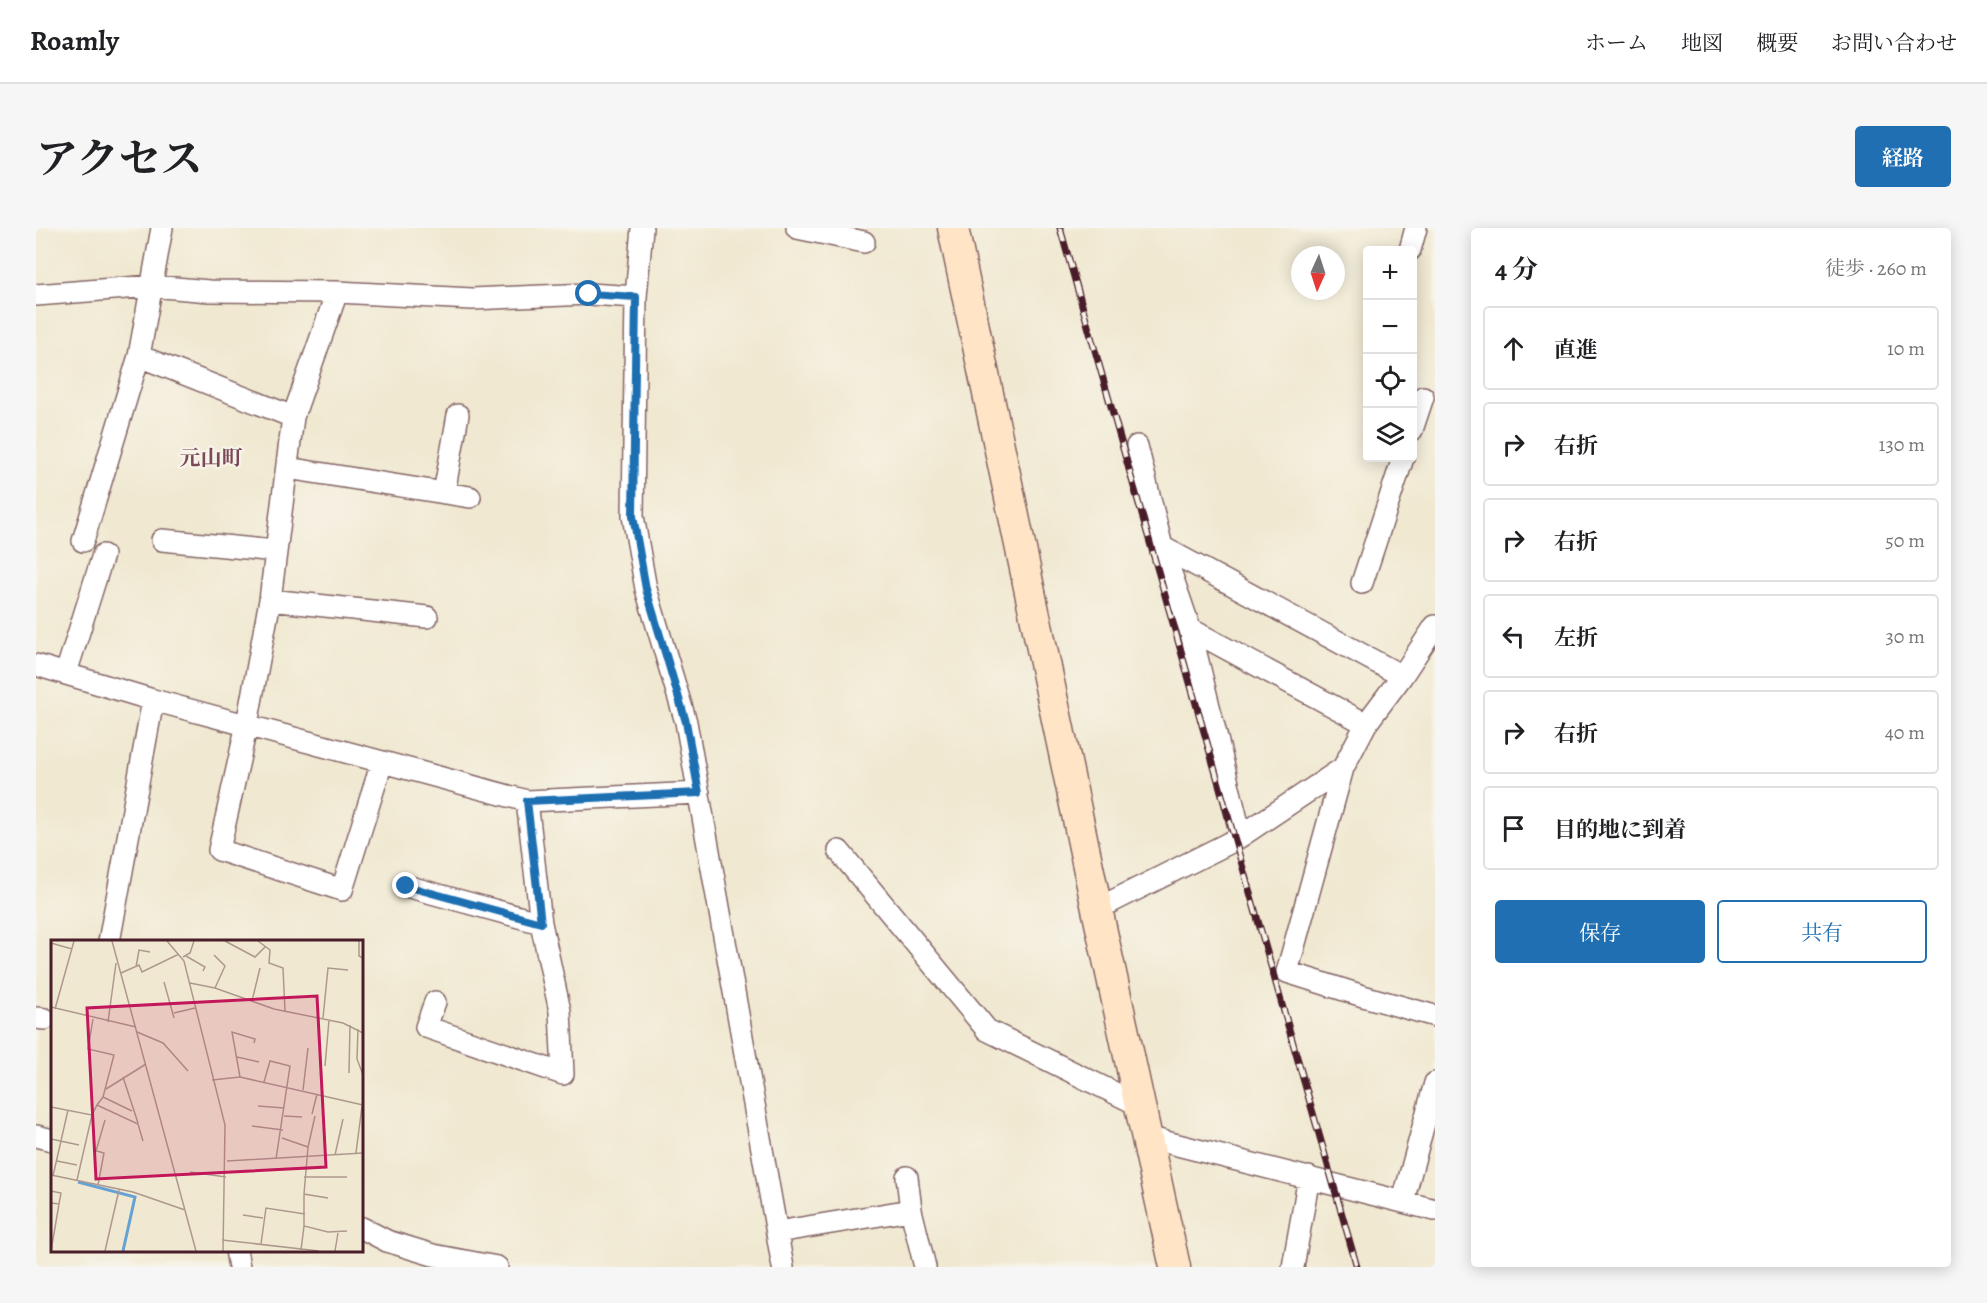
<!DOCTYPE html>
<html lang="ja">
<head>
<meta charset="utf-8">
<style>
  :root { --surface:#fff; --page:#f6f6f6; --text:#202124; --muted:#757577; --line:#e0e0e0; --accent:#1f6fb2 }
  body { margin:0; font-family:Alegreya,"Noto Serif JP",serif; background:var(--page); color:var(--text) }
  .controls { position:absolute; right:18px; top:18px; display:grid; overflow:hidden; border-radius:6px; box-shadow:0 3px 15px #0003 }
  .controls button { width:54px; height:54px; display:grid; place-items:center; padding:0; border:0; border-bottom:2px solid var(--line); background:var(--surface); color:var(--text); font:30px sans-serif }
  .compass { position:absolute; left:1255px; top:18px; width:54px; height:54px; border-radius:50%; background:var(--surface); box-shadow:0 3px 15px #0003; rotate:183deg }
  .stop { position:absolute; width:18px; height:18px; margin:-14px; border:4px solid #1f6fb2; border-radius:50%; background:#fff }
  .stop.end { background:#1f6fb2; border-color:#fff; box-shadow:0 2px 6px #0008 }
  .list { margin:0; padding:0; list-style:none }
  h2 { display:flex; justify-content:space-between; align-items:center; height:78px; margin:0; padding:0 24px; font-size:26px }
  h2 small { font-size:20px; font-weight:400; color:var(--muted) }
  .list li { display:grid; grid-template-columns:39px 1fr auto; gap:18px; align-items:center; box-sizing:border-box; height:84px; margin:0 12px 12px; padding:0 12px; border:2px solid var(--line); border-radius:6px }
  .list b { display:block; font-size:22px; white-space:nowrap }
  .list em { font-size:20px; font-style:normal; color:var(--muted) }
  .actions { display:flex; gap:12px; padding:18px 24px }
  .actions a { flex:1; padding:14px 0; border:2px solid var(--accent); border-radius:6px; text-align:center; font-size:21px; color:var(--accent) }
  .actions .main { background:var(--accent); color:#fff }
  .icon { flex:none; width:33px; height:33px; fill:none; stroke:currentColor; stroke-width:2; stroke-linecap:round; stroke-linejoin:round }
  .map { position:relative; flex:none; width:1399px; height:1039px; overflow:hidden; border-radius:6px }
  header { display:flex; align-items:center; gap:36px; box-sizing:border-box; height:84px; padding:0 30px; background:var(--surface); border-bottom:2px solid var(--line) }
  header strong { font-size:28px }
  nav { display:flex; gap:33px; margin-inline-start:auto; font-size:21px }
  .intro { display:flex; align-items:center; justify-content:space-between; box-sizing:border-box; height:144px; padding:0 36px }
  h1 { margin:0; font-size:42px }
  .button { padding:15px 27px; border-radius:6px; background:var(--accent); color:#fff; font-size:21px; font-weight:700 }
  main { display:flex; gap:36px; padding:0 36px }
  aside { flex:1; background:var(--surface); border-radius:6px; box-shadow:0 3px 15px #0003 }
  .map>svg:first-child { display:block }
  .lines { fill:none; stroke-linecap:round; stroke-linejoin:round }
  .street-casing { stroke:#846565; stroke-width:24 }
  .secondary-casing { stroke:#846565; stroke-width:33 }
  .street { stroke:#fff; stroke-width:21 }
  .secondary { stroke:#ffe4c6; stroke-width:30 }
  .rail-casing { stroke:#4a1f2b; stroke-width:7 }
  .rail { stroke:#f7f3e8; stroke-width:4.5; stroke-dasharray:14; stroke-linecap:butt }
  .route { stroke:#1f6fb2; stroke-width:8 }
  .labels { text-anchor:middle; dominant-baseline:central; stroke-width:4.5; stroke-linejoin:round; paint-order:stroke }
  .quarter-label { font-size:21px; font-weight:bold; fill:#7a4958; stroke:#f7f3e8 }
  .inset-river { fill:none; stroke:#66a1d6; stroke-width:3 }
  .inset-road { fill:none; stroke:#ae988e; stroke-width:1.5 }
  .view { fill:#c2185b; fill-opacity:0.15; stroke:#c2185b; stroke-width:3 }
  .inset-edge { fill:none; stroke:#4a1f2b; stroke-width:3 }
</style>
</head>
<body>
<header>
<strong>Roamly</strong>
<nav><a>ホーム</a><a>地図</a><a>概要</a><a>お問い合わせ</a></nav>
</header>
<div class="intro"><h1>アクセス</h1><a class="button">経路</a></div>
<main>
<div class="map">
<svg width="1399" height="1039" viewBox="0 0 1399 1039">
  <rect width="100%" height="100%" fill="#f7f3e8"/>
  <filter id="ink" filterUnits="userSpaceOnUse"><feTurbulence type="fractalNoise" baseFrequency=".0167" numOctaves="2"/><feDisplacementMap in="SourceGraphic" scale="12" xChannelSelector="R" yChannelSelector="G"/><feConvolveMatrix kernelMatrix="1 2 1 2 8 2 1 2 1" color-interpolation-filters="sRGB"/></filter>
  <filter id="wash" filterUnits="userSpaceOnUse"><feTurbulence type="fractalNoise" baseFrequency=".008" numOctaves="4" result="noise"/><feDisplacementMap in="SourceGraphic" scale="24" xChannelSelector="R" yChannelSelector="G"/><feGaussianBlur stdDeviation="1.35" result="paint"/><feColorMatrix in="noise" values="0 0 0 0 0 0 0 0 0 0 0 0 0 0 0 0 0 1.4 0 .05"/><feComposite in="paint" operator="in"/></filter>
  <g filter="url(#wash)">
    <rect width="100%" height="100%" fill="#f0e8d0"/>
  </g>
  <g filter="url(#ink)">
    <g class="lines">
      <g class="street-casing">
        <path id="street" d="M606,0L600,69L597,288L610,361L650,494L747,1039
          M761,0L828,14
          M1374,22L1380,0
          M301,64L257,189L234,372L211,496L183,622L306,662L346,534
          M0,67L116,58L173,63L301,64L436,71L553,66L600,69
          M103,128L257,189
          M1376,202L1387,169
          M1101,218L1126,319L1366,448L1399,398
          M251,240L434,269
          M408,265L422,187
          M126,312L240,323
          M47,313L103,128L126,0
          M1126,319L1154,401L1205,608
          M1326,355L1367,230
          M234,372L391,389
          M1154,401L1330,496L1366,448
          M0,437L117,472L491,573L663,565
          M30,445L67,327
          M1330,496L1307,540L1251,744L1327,768L1399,788
          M803,623L951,802L1103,877
          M370,658L505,695
          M1061,681L1199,612L1307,540
          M73,714L117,472
          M399,774L390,799L527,846L524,783L505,695L491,573
          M0,790L9,791
          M0,908L16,912
          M1110,909L1399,982
          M871,949L875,982L889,1039
          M1367,973L1399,855
          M326,1000L351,1013L397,1027L461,1039
          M741,1004L875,982
          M200,1022L203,1039
          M1257,1039L1273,949"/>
      </g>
      <g class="secondary-casing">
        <path id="secondary" d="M917,0L1061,681L1139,1039"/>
      </g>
      <use href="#street" class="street"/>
      <use href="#secondary" class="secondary"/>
      <g class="rail-casing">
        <path id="rail" d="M1024,0L1321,1039"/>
      </g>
      <use href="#rail" class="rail"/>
    </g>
  </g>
  <g class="lines" filter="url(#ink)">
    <path class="route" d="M370,658L505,695L491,573L663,565L650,494L610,361L597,288L600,69L553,66"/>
  </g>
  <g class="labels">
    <g class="quarter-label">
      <text x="175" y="230">元山町</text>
    </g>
  </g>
  <g transform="translate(15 712)">
    <rect width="312" height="312" fill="#f0e8d0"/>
    <path class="inset-river" d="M27,242L84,257L72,311"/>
    <path class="inset-road" d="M61,1L145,311M116,1L133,21L174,185L172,311M174,1L204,17L214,7M207,1L219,10L218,23L232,28L234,71M308,1V16L312,18M0,3L21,9M163,15L174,26L164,48M135,16L154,27L152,31M132,17L139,13L143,1M85,27L88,10L99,12M70,33L88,25L91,32L128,14M113,42L123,78M139,43L164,48L223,69L292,83L312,93M201,61L209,28M0,67L85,87M4,69L23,1M123,73L144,68M272,78L277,28L297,30M42,79L37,109L63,115L52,157M57,82L65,23M307,89L306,119L312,135M86,92L112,103L137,131M186,117L208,122M274,126L278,80M298,133L299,85M72,137L87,183M189,137L181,92L204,99L203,103M161,140L189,137L312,165M213,142L219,121L239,126L225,219M55,149L95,124M252,150L257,108M46,165L52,157L81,171M207,166L233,168M0,167L41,175L26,240M261,174L266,154M41,175L46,165L87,184L92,201M233,176L251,177M264,176L257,207L253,254L277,258M201,186L232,190M231,198L257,207M0,199L28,205M42,210L53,213L47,245M45,211L54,180M305,213L311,166M284,215L292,179M6,221L26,225M176,221L312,213M139,232L175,237M0,235L82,252L134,270M2,236L17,170M253,237H296M0,251L10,253L8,264L0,263M253,254V286L277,292L296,291M192,275L212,278M171,300L268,311M210,304L215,268L254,274M250,310L253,286M0,311L8,264M54,311L68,250M284,311L287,293"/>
    <path class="view" d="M266,56L275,227L45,239L36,68Z"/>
    <rect width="312" height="312" class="inset-edge"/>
  </g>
</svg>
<div class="controls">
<button>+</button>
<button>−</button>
<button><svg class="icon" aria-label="locate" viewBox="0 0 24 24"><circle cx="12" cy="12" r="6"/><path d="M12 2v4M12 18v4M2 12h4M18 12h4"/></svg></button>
<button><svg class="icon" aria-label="layers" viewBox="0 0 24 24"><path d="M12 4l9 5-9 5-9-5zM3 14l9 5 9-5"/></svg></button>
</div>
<svg class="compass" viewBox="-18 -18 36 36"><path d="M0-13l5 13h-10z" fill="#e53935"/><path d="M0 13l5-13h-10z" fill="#757577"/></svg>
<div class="stop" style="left:553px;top:66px"></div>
<div class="stop end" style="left:370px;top:658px"></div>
</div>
<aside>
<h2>4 分<small>徒歩 · 260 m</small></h2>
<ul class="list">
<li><svg class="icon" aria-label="ahead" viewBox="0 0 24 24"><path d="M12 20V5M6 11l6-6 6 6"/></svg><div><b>直進</b></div><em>10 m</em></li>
<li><svg class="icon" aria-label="right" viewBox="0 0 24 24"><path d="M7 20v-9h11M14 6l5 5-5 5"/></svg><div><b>右折</b></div><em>130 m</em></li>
<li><svg class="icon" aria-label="right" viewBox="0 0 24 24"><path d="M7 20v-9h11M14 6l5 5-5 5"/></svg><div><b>右折</b></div><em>50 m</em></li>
<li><svg class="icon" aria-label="left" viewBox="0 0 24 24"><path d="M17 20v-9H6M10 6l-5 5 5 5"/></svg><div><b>左折</b></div><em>30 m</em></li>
<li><svg class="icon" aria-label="right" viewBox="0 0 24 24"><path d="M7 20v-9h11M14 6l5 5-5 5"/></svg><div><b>右折</b></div><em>40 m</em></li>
<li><svg class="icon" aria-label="arrive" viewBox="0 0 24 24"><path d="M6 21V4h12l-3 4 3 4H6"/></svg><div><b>目的地に到着</b></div></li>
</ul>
<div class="actions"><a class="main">保存</a><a>共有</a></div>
</aside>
</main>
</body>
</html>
